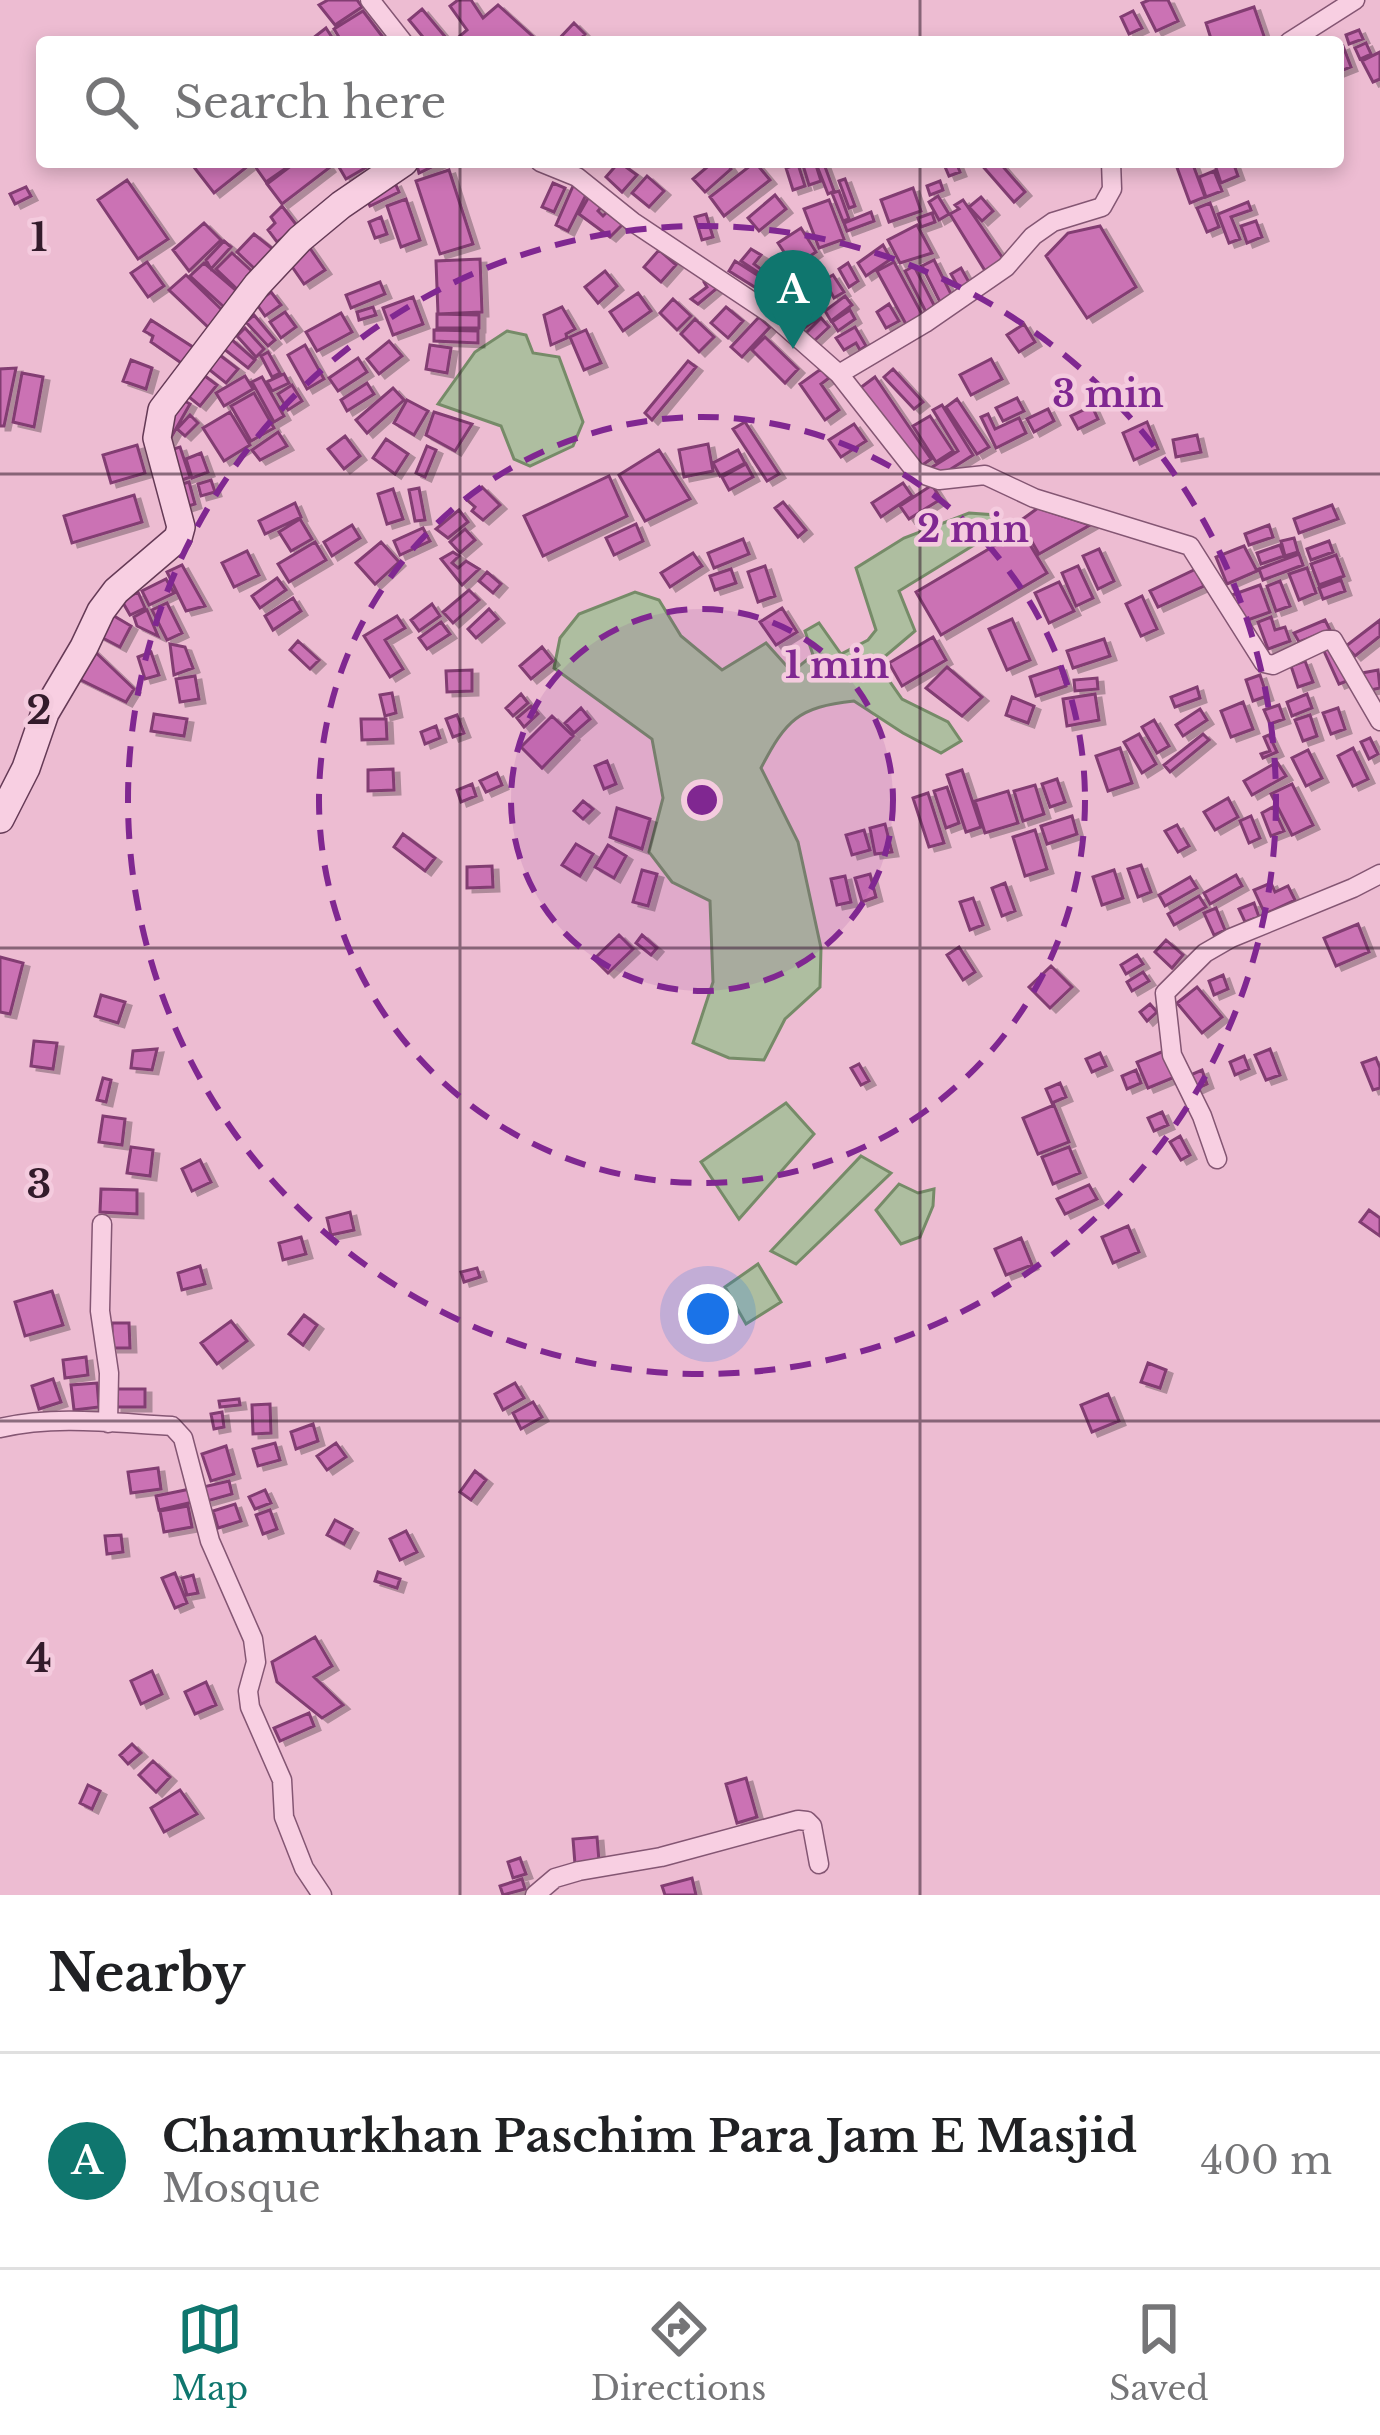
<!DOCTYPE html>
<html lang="en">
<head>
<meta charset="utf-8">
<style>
  :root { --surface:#fff; --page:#f6f6f6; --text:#202124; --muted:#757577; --line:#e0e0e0; --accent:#0f766e }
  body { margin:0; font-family:"Libre Baskerville",serif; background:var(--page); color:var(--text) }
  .you { position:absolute; left:708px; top:1314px; width:42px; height:42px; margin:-30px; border:9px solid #fff; border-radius:50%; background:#1a73e8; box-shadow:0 0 0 18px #1a73e833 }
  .badge { display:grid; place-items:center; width:78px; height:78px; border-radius:50%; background:var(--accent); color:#fff; font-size:39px; font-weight:700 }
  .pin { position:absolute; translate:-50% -99px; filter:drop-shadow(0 3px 6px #0008) }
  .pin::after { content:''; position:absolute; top:63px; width:42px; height:36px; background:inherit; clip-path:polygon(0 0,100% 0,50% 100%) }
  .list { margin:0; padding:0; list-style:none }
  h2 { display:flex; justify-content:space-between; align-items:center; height:156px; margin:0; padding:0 48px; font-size:51px }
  h2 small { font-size:39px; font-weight:400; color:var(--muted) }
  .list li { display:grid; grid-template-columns:78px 1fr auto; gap:36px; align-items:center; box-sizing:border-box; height:216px; padding:0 48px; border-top:3px solid var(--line) }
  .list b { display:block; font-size:45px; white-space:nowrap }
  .list p { margin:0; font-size:39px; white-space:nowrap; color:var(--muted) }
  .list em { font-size:39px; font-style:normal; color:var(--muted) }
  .icon { flex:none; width:66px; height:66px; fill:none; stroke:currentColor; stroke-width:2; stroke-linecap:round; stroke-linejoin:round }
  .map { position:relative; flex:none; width:1380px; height:1895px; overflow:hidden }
  .search { position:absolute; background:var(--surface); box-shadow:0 6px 18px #0003; left:36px; right:36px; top:36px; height:132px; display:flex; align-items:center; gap:30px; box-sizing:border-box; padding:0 42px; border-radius:12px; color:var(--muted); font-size:45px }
  .sheet { height:372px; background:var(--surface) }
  nav { display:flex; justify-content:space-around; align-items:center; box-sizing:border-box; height:168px; border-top:3px solid var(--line); background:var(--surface); font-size:33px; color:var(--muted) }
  nav a { display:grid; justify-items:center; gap:6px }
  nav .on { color:var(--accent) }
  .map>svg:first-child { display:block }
  .water { fill:#aebea0; stroke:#768b68; stroke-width:3 }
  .building { fill:#cb72b4; stroke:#823c72; stroke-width:3; filter:url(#shadow) }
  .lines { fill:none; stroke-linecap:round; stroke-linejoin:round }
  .street-casing { stroke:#845673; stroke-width:21 }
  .secondary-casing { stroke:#653a56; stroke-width:30 }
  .street { stroke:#f8cfe2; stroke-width:18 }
  .secondary { stroke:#f8cfe2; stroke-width:27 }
  .grid { fill:none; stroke:#331b2b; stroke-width:3; stroke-opacity:0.55 }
  .ring { fill:none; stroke:#802791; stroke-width:6; stroke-dasharray:21 15 }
  .grid-label { font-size:39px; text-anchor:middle; font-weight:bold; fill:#331b2b; stroke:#f4cbde; stroke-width:9; stroke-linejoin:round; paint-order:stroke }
  .centre { fill:#802791; stroke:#f4cbde; stroke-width:6 }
  .ring-label { font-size:36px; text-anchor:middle; font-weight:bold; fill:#802791; stroke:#f4cbde; stroke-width:9; stroke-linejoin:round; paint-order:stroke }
</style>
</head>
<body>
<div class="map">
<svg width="1380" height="1895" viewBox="0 0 1380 1895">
  <defs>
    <filter id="shadow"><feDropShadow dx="6" dy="4" stdDeviation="0" flood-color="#0004"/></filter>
  </defs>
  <rect width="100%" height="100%" fill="#edbcd2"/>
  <path class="water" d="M507,331L526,335L533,353L559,357L583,422L573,446L530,466L514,459L501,426L438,404L475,352Z
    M969,513L996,515L1000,529L899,591L915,631L877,663L902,699L948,722L961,741L941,753L903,733L854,701C798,707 786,720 761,768L798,842L821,948L820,987L785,1019L764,1060L729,1058L693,1043L713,982L710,901L672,882L649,852L663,798L652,739L554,668L560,638L579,614L635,592L659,600L681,636L722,670L766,643L792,672L813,655L805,631L819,623L841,654L868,640L876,630L856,568L904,538Z
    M786,1103L814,1134L739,1219L701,1162Z
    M861,1156L891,1173L796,1264L771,1251Z
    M899,1184L918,1193L934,1189L933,1206L920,1237L901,1244L876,1210Z
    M758,1264L781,1302L746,1324L725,1287Z"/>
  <path class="building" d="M328,0H357L362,7L335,25L319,5Z
    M458,0H471L483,18L498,5L539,42H453L467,30L450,6Z
    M1149,0H1168L1178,21L1156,31L1142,3Z
    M1254,7L1266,42H1212L1206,23Z
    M422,9L447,39L444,42H427L409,20Z
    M363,11L385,40L342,42L334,29Z
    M1133,11L1142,28L1129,34L1121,17Z
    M574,23L585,34L578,42H556Z
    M326,28L335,42H308Z
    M1359,30L1363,39L1349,44L1346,35Z
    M1366,43L1371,54L1360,59L1355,48Z
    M1343,46L1351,67L1338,72V48Z
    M1380,52V79L1373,82L1362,61Z
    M190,162H245L248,166L214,193Z
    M252,162H290L292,164L266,182Z
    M296,162H325L329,168L282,204L267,184Z
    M336,162H371L372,164L346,179Z
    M416,162H442L419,173Z
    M619,162L637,175L622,192L606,177Z
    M713,162H726L731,169L705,192L693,179Z
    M755,162L770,180L724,216L710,197Z
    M802,162H815L821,181L809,185Z
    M943,162H956L960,172L949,176Z
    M979,162H999L1025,192L1014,202Z
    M1175,162H1192L1205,197L1190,203Z
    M1214,162H1233L1238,176L1221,183Z
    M798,164L805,186L793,190L786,168Z
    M824,164L834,191L828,194L817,166Z
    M449,170L473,244L440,254L416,181Z
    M1214,171L1222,191L1206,197L1199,177Z
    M647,176L664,191L649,207L632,193Z
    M845,179L855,206L849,208L839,181Z
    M127,180L168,239L138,259L98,200Z
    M940,181L943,190L930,195L927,186Z
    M395,183L399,192L370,206L365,196Z
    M553,183L565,188L554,212L542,207Z
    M573,186L588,191L568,231L556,225Z
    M26,187L31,196L15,204L10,194Z
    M913,188L921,211L889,222L881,200Z
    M839,191L849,219L843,221L832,193Z
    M591,193L604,204L598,211L603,216L610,209L625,222L610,237L579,214Z
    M775,195L786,209L759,231L748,218Z
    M938,196L949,214L939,220L929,202Z
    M981,197L993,211L982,221L969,207Z
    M406,199L420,240L401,247L387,206Z
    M829,200L844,239L819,248L804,209Z
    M963,200L1004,260L987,274L950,214L959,209L955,205Z
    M1248,202L1251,210L1231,217L1240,239L1229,243L1218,214Z
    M1210,203L1219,227L1207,232L1197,208Z
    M282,206L298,227L277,242L268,230L275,223L271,217Z
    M871,212L874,221L847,231L844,223Z
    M932,213L935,222L921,227L918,218Z
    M706,214L713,237L702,240L695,217Z
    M381,217L387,234L375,238L369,222Z
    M1256,221L1262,237L1247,243L1241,226Z
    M204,223L221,240L189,271L173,250Z
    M917,225L932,253L900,263L888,240Z
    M1100,226L1136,287L1087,318L1046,256L1068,233Z
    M801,228L816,252L794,267L778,243Z
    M254,234L274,250L256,270L237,252Z
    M224,241L231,247L211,269L206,260Z
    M307,244L325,270L304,284L286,258Z
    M883,245L891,259L866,276L858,263Z
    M751,249L761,255L754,264L765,272L762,275L741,261Z
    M659,250L676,265L661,282L644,267Z
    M232,253L255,274L238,290L216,269Z
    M480,259L482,312L438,314L436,261Z
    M934,260L952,296L940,302L922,266Z
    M735,261L767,281L761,291L729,271Z
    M147,262L164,286L148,297L131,273Z
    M894,262L924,318L907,326L877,271Z
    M204,263L238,292L224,307L190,276Z
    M848,263L858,281L849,287L839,269Z
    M914,266L937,311L928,316L905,271Z
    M961,268L971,286L961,292L951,274Z
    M605,271L617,286L598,303L585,287Z
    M186,275L223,311L209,328L169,290Z
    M711,275L721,285L698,304L691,299L707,287L704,282Z
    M833,275L844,292L834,298L824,280Z
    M380,282L385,294L351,308L346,295Z
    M794,283L805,294L786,313L774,302Z
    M271,292L281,305L265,316L256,303Z
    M638,293L651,311L623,331L610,312Z
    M845,296L852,305L831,321L825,311Z
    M413,297L423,324L393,335L383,308Z
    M673,299L691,316L677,330L660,313Z
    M889,304L899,321L886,328L877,312Z
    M373,307L376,315L359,320L357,312Z
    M562,307L575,329L566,334L567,338L551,345L544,315Z
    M726,307L743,321L728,338L711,323Z
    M810,307L818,318L803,329L795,319Z
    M850,310L855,319L838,331L832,322Z
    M285,312L296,327L281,338L270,322Z
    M341,313L352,332L317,351L306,332Z
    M437,314L479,315V328H437Z
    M254,315L275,340L268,346L246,322Z
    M759,317L770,327L742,357L731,347Z
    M821,318L829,327L814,341L806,333Z
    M695,319L714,337L699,352L681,334Z
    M151,320L199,351L187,367L151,342L153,336L144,331Z
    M1024,324L1035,342L1019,352L1007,335Z
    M855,327L866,346L860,350L856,343L844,350L836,338Z
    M245,328L264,349L256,357L237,336Z
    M434,330L478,331V343L434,341Z
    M586,330L601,363L584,370L570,337Z
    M765,337L798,369L785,383L752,350Z
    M231,339L255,360L248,368L224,349Z
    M389,341L402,356L379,374L367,359Z
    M305,345L324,379L307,389L288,355Z
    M430,345L451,348L447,373L426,369Z
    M268,352L280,373L272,377L261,356Z
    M217,353L238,369L226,383L206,367Z
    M358,358L367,372L338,391L329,378Z
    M991,359L1002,379L971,395L960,375Z
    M131,360L152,368L146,389L123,381Z
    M688,361L696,367L652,420L645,413Z
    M16,368L4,426H0V369Z
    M821,369L829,378L821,384L839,410L825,420L800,384Z
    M893,369L923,402L914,409L884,377Z
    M22,373L43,377L34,427L13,422Z
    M284,374L289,383L272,391L267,382Z
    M205,376L217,385L200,406L189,397Z
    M245,376L253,389L224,406L216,393Z
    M262,377L284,416L274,422L252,382Z
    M875,377L931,459L918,468L856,391Z
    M367,383L374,394L347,411L341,400Z
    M292,385L302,401L288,410L278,394Z
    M393,388L404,400L367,433L356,420Z
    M254,393L274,428L251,441L231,406Z
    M1017,398L1024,411L1003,421L996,408Z
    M181,399L190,404L169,441L161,437Z
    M957,399L989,447L977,454L946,407Z
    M407,400L428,411L414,435L394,423Z
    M942,405L973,455L935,479L929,469L958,451L933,410Z
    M1092,406L1098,419L1078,429L1071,416Z
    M1048,409L1054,421L1034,432L1027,419Z
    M230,412L250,445L224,461L203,428Z
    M434,412L472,424L455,451L426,435Z
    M988,414L995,429L1019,418L1026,433L996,448L981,417Z
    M190,415L198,423L185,436L177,429Z
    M930,416L953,451L936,462L913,426Z
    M745,422L779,474L767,481L733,429Z
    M1147,422L1158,449L1134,460L1123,433Z
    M854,424L866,441L841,457L829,440Z
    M278,432L287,446L260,460L252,450Z
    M1197,435L1201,452L1176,457L1173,440Z
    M345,436L360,456L344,469L328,449Z
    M386,439L408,454L395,474L373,458Z
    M708,444L713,471L684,477L679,450Z
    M137,445L145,473L111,483L103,455Z
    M427,446L436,450L425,477L416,473Z
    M180,447L190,477L177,482L167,451Z
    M659,450L690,499L645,521L619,475Z
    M738,450L745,463L720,476L713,463Z
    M201,453L208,472L192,478L186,459Z
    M746,464L753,477L729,490L722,477Z
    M609,476L627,516L543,556L524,516Z
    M211,480L215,492L201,496L198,484Z
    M189,482L195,504L179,509L173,487Z
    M903,483L912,496L881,517L872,503Z
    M932,485L941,499L909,519L900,506Z
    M482,487L500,505L483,520L472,511L475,507L466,499Z
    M419,488L425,520L415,521L409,490Z
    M393,489L403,519L387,524L378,494Z
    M134,495L142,522L72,543L64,516Z
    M783,502L806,530L798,537L775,508Z
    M295,503L301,517L265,534L259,521Z
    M1332,505L1338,519L1299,533L1294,519Z
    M1038,508L1090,525L1039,554L1020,521Z
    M459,510L468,522L448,538L436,529Z
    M300,519L312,539L291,551L279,532Z
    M636,524L643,541L614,555L606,538Z
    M352,525L360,538L332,556L324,542Z
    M1269,525L1273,537L1249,545L1245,534Z
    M423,528L430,541L400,555L394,541Z
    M465,529L475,540L460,553L450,542Z
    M1021,530L1047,573L941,635L916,592Z
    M1294,538L1298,552L1285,556L1281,541Z
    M743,539L749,554L714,568L708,553Z
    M1329,541L1333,552L1311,560L1307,549Z
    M315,542L326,560L289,582L278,564Z
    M381,542L399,562L375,584L356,563Z
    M1280,545L1284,556L1261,564L1257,553Z
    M1244,546L1257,571L1227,584L1216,557Z
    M1099,549L1114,581L1098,589L1083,556Z
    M247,551L259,575L234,587L222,563Z
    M453,552L459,556L452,563L458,568L466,561L479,569L462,585L441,559Z
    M693,553L702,566L670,587L661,573Z
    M1299,554L1303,565L1263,580L1259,569Z
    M1336,555L1344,576L1319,585L1311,564Z
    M182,565L205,606L186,611L167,572Z
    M765,566L775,596L758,602L748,572Z
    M1078,566L1093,598L1076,606L1062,573Z
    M1307,568L1316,593L1299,600L1289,574Z
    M731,569L736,583L715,590L710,576Z
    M1196,569L1204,586L1158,607L1150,591Z
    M487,572L501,584L493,593L479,581Z
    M277,578L286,590L260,608L252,596Z
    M166,579L174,593L149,605L142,591Z
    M1341,580L1345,591L1323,599L1319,588Z
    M1280,581L1290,606L1276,611L1267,586Z
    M1059,582L1074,611L1049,623L1035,593Z
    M1260,585L1270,612L1242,622L1232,595Z
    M469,590L479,600L453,623L443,612Z
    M138,592L145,608L130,615L122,601Z
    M1142,596L1157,629L1141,636L1126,604Z
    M293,598L301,611L273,630L265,616Z
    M167,603L182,633L167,640L152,610Z
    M432,604L440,616L419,631L411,620Z
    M782,608L797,632L776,645L760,622Z
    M489,609L498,619L476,638L468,629Z
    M147,610L158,636L137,626L134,617Z
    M109,613L131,626L120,647L97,635Z
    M397,616L405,628L385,640L403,669L390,677L364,636Z
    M1271,617L1275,630L1285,627L1290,641L1268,649L1258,622Z
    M1012,619L1030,660L1007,670L989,629Z
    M1325,620L1330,630L1299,642L1294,633Z
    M1380,620V636L1355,656L1346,646Z
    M441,622L450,634L427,649L419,638Z
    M933,637L946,660L902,686L889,663Z
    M1104,639L1110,656L1073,668L1067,651Z
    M298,641L319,660L310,669L290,650Z
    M1334,643L1355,678L1339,684L1323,649Z
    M170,644L185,647L193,668L174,675Z
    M90,647L134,689L126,702L75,677Z
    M542,647L553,661L531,679L520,666Z
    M151,652L159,675L145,679L138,657Z
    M1305,661L1313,682L1298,687L1291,666Z
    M947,667L982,697L962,716L926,688Z
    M1060,667L1066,686L1036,696L1030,677Z
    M472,670V691L447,692L446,671Z
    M1378,670L1380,688L1366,691L1362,673Z
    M1260,675L1267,696L1253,701L1246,680Z
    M195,676L199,699L180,702L176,679Z
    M1097,678L1098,689L1075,691L1074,680Z
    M1197,687L1200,698L1175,707L1171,697Z
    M392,693L396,713L385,716L380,695Z
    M521,694L528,703L513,716L506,708Z
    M1095,694L1099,720L1067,726L1063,699Z
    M1307,694L1312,708L1292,716L1287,702Z
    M1012,697L1034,706L1028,723L1006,715Z
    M1243,702L1253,729L1231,737L1221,711Z
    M1279,705L1284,719L1270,724L1264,710Z
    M531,706L538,714L524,727L517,718Z
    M581,708L590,719L574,733L565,723Z
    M1338,708L1345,729L1331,734L1323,713Z
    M1200,709L1207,720L1183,736L1176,725Z
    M154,714L187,719L184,736L151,731Z
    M457,715L464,733L453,737L446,719Z
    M1310,715L1317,736L1303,741L1295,720Z
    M552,716L573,736L542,768L521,747Z
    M361,719H386L387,739L362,740Z
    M1154,720L1169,746L1157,753L1142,727Z
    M436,726L440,738L425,744L421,732Z
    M1139,734L1156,764L1142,773L1124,742Z
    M1203,734L1209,740L1170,772L1164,765Z
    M1269,735L1277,752L1263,758L1261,754L1270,751L1264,737Z
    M1370,738L1378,754L1369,759L1361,742Z
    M1120,748L1132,783L1108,791L1096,756Z
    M1353,748L1368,779L1353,786L1338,756Z
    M1308,750L1322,778L1306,786L1292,758Z
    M607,761L616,784L604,789L595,766Z
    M1277,762L1286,776L1252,795L1244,781Z
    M393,769L394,790L368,791V770Z
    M962,770L981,827L966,832L947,775Z
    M497,773L502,785L486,792L480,781Z
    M1057,779L1065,802L1050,807L1042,784Z
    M472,784L476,796L461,802L457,790Z
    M1292,784L1313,825L1292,835L1271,794Z
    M1035,785L1044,814L1023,821L1014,791Z
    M947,787L959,823L946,828L934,791Z
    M1008,791L1018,823L985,833L975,801Z
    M928,793L944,843L929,847L913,798Z
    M1228,798L1238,817L1215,830L1204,812Z
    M583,801L593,809L583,819L574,811Z
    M1273,807L1284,831L1271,836L1262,813Z
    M617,808L650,819L642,849L610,837Z
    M1072,816L1077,834L1047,844L1041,826Z
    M1251,816L1260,838L1249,843L1240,821Z
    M885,824L892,852L875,854L870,828Z
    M1177,825L1189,846L1178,852L1165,831Z
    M864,830L870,850L852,855L846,835Z
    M1035,830L1047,869L1025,876L1013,837Z
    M403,834L435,858L425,871L394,847Z
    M576,844L593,854L580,876L562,865Z
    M608,845L626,856L614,878L595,867Z
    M1141,865L1151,892L1138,897L1128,869Z
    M492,866L493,887L467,888V867Z
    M642,870L657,874L648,906L633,902Z
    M1114,870L1123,898L1102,905L1093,877Z
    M870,874L876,897L862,902L855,878Z
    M1236,875L1242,886L1210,904L1204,893Z
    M845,876L851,902L837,905L831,879Z
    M1190,877L1197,888L1165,906L1159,895Z
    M1005,883L1015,911L1002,916L992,888Z
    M1271,883L1275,892L1288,886L1295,900L1265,914L1254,890Z
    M1199,896L1206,907L1174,925L1168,914Z
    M973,898L983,925L970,930L960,902Z
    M1254,903L1259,917L1245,922L1239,909Z
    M1216,908L1225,930L1214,935L1204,913Z
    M1358,924L1369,952L1336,966L1324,938Z
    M619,935L633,949L608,973L594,959Z
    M642,935L657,948L651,955L636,943Z
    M1166,940L1183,955L1172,968L1155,952Z
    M959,947L975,972L963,980L947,955Z
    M1137,955L1143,964L1126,974L1121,965Z
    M0,957L23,963L10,1014L0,1012Z
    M1051,966L1072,987L1050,1008L1029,987Z
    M1143,972L1149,981L1132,991L1127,982Z
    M1223,975L1228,989L1214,995L1209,981Z
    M1197,987L1222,1017L1202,1033L1177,1003Z
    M101,995L125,1002L118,1023L95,1016Z
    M1150,1004L1157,1012L1147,1021L1140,1012Z
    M34,1041L57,1043L53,1069L31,1066Z
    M157,1049L152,1070L131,1068L133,1051Z
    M1270,1049L1280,1075L1266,1080L1255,1055Z
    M1164,1051L1175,1077L1148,1088L1137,1062Z
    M1100,1053L1106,1066L1092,1072L1086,1059Z
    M1244,1056L1249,1069L1235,1075L1230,1062Z
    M1376,1058L1380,1068V1088L1373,1090L1362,1063Z
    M859,1064L869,1081L861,1085L851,1068Z
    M1136,1070L1141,1083L1127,1089L1122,1076Z
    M1202,1070L1207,1084L1194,1090L1188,1076Z
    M103,1078L111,1080L106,1102L97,1100Z
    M1060,1083L1066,1097L1052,1103L1046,1089Z
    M1054,1105L1069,1142L1038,1154L1023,1118Z
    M1162,1112L1168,1125L1154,1131L1148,1118Z
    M103,1116L125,1119L122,1145L99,1142Z
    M1180,1136L1190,1155L1181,1160L1170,1142Z
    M131,1147L153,1150L150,1176L127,1173Z
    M1069,1147L1080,1173L1053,1184L1042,1157Z
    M200,1160L211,1182L192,1191L182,1169Z
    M1089,1185L1097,1199L1065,1214L1057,1199Z
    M101,1189L137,1190V1214L100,1212Z
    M1369,1210L1380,1218V1236L1360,1222Z
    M350,1212L354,1230L331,1235L327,1218Z
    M1128,1226L1139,1252L1113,1263L1102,1237Z
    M301,1237L306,1254L283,1260L279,1243Z
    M1021,1238L1032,1265L1006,1275L995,1249Z
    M200,1266L205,1284L182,1290L178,1273Z
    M477,1268L480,1277L464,1282L461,1272Z
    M52,1291L63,1325L25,1336L15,1302Z
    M304,1315L317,1325L303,1345L289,1334Z
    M231,1321L247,1341L217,1364L201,1343Z
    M112,1323H129L130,1348H112Z
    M86,1357L88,1375L65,1378L63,1360Z
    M1148,1363L1166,1370L1160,1388L1141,1382Z
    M53,1379L61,1402L39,1409L32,1386Z
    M97,1383L99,1407L74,1410L71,1385Z
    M515,1383L524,1398L503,1410L495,1394Z
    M116,1389H145V1407H116Z
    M1108,1394L1119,1421L1092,1432L1081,1405Z
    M239,1399L240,1405L220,1407L219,1401Z
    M533,1402L542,1417L521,1429L513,1413Z
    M270,1404L271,1433L253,1434L252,1405Z
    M222,1412L224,1427L214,1429L211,1414Z
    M313,1424L318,1441L296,1449L291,1432Z
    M275,1443L280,1460L258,1466L253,1449Z
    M336,1443L346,1457L327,1470L317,1456Z
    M226,1446L234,1474L211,1481L202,1454Z
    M158,1468L161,1489L131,1493L128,1472Z
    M475,1471L486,1480L471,1500L460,1492Z
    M229,1481L232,1494L207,1501L203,1487Z
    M190,1489L193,1502L159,1510L156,1496Z
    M265,1490L271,1503L255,1509L249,1497Z
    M235,1504L241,1521L218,1528L213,1511Z
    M188,1506L192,1527L164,1532L160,1511Z
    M270,1510L277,1529L263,1534L256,1515Z
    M335,1520L352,1529L344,1544L327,1535Z
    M406,1531L417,1552L400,1560L390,1539Z
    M121,1535L123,1552L107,1554L105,1536Z
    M378,1572L400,1579L397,1588L375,1581Z
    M175,1573L187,1603L175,1608L162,1578Z
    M193,1575L198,1593L187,1595L182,1578Z
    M315,1637L332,1666L314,1677L343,1705L322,1718L277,1682L272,1662Z
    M152,1671L162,1694L141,1704L131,1681Z
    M206,1682L216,1705L195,1714L185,1692Z
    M309,1713L314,1726L280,1741L274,1728Z
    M132,1744L141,1753L128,1764L120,1755Z
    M153,1761L170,1777L156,1792L139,1775Z
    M746,1778L757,1817L737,1823L726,1784Z
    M88,1785L100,1791L92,1809L80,1803Z
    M180,1790L197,1814L164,1832L151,1808Z
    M597,1837L599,1861L575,1864L573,1839Z
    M520,1858L526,1874L513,1878L508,1862Z
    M692,1878L696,1895H665L662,1886Z
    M522,1879L525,1889L503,1895L500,1886Z"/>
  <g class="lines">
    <g class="street-casing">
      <path id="street" d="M370,0L403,42
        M1289,42L1355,0
        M540,162L577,177L633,222L771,314L839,374L916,472L939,480L985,475L1034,498L1190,546L1264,663L1273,665L1326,640H1333L1380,721
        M839,374L925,323L1006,267L1033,236L1053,222L1102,207L1112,189L1111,162
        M1217,1159L1202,1116L1172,1055L1165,993L1205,953L1231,938L1353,888L1380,874
        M102,1224L100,1311L109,1373L108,1423
        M0,1428C57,1415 114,1423 172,1426L183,1438L210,1541L253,1639L256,1662L248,1691L250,1707L282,1780L284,1817L304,1868L322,1895
        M535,1895L555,1878L579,1871L661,1857L798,1820L807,1821L812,1826L819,1864"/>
    </g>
    <g class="secondary-casing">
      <path id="secondary" d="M0,819L26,768L45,713L84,647L101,611L116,591L178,538L181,527L157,438L162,410L257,285L300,239L341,205L404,162"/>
    </g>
    <use href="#street" class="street"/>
    <use href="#secondary" class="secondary"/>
  </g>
  <path class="grid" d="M460,0V42M920,0V42M460,162V1895M920,162V1895M0,474H1380M0,948H1380M0,1421H1380"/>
  <circle cx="702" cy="800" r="191" fill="#802791" fill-opacity=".12"/>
  <g class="ring">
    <circle cx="702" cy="800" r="191"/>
    <circle cx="702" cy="800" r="383"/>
    <circle cx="702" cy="800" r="574"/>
  </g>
  <g class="grid-label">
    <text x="39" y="251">1</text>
    <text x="39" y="724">2</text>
    <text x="39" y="1198">3</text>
    <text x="39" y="1672">4</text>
  </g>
  <circle cx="702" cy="800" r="18" class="centre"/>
  <g class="ring-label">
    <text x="1108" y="407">3 min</text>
    <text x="973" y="542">2 min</text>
    <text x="837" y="678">1 min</text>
  </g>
</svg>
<div class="you"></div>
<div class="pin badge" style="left:793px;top:349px">A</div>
<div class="search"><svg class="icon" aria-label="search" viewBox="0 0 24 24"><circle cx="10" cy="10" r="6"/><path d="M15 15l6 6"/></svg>Search here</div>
</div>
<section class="sheet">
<h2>Nearby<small></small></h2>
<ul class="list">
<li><span class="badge">A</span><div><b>Chamurkhan Paschim Para Jam E Masjid</b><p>Mosque</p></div><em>400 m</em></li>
</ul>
</section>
<nav>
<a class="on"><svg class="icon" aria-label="map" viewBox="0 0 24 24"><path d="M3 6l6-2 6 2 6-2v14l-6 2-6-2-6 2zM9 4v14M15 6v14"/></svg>Map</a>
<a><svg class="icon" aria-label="directions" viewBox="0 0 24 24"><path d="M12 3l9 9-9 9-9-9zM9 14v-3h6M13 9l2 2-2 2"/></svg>Directions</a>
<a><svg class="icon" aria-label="saved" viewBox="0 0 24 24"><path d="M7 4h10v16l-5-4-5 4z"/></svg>Saved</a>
</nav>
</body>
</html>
